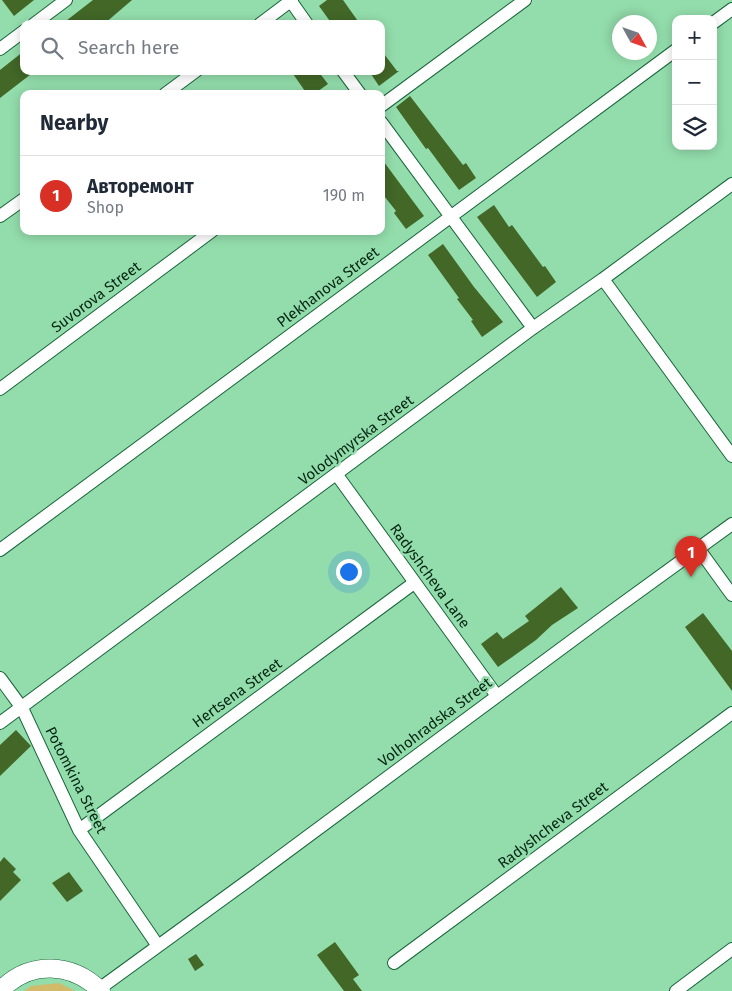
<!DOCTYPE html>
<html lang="en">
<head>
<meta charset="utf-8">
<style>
  :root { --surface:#fff; --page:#f6f6f7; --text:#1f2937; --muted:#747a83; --line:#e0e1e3; --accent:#d93025 }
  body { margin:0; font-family:"Fira Sans",sans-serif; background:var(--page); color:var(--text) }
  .controls { position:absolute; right:15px; top:15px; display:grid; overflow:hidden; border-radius:10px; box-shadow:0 2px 12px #0003 }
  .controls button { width:45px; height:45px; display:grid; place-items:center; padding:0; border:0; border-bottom:1px solid var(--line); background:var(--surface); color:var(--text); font:25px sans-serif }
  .compass { position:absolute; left:612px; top:15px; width:45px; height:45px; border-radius:50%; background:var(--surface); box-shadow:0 2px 12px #0003; rotate:130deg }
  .you { position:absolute; left:348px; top:571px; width:18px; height:18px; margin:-12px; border:4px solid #fff; border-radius:50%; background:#1a73e8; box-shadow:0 0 0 8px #1a73e833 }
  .badge { display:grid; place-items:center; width:32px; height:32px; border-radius:50%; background:var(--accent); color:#fff; font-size:16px; font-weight:700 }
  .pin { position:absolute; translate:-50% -41px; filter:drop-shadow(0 1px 2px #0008) }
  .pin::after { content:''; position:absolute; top:26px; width:18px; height:15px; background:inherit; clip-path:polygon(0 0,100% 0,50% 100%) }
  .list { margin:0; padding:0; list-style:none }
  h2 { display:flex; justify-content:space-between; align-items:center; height:65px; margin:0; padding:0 20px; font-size:21px }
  h2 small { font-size:16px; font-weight:400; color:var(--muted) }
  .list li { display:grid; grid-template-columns:32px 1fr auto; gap:15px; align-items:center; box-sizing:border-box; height:80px; padding:0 20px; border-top:1px solid var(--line) }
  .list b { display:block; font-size:19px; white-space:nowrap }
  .list p { margin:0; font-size:16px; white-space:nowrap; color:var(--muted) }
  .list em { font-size:16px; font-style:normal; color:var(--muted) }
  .icon { flex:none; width:28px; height:28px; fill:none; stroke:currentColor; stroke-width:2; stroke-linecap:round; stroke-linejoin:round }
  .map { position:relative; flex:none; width:732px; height:991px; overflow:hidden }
  .search { position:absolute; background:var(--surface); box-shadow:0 2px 12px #0003; left:20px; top:20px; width:365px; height:55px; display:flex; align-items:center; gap:12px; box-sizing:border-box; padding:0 18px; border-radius:10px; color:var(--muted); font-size:19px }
  .panel { position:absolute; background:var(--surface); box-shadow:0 2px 12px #0003; left:20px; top:90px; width:365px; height:145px; border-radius:10px }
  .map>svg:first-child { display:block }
  .green { fill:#d1ba6a }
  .building { fill:#426727 }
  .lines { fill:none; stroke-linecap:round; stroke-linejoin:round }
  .street-casing { stroke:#18663b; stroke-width:14 }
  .secondary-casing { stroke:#18663b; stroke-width:19 }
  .street { stroke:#fff; stroke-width:12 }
  .secondary { stroke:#fff; stroke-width:18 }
  .labels { text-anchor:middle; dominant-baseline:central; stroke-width:5; stroke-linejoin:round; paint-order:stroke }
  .street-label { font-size:15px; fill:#062613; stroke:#93ddac }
</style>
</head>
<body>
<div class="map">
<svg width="732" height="991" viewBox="0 0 732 991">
  <rect width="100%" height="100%" fill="#93ddac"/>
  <path class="green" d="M59,983L75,991H24L31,986Z"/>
  <path class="building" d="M2,0H34L14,16Z
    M93,0H132L104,24H62Z
    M327,0H343L360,24H332L319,6Z
    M381,50L397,71H399L379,86L369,71H381Z
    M24,51V71H35L0,98V70Z
    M291,71H318L328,84L314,94H307Z
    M410,96L463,165L466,163L476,178L459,190L428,148L426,149L396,107Z
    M381,158L424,216L406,229L394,213L396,211L381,192Z
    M494,205L509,227L512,225L543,267L545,266L556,282L537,297L477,217Z
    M443,244L474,287L503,322L482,337L471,321L473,320L457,299L459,298L428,255Z
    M561,587L578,608L552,625L536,640L498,667L481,644L497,632L503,639L529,621L525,616Z
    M703,613L732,651V691L685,627Z
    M16,730L31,746L0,776V745Z
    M4,857L16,869L13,872L21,880L0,901V862Z
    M69,872L83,891L67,902L52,883Z
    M335,942L359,975L353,979L362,991H344L317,955Z
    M196,954L204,965L195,971L188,959Z"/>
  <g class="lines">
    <g class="street-casing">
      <path id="street" d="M290,0L307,24
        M713,23L732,9
        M34,24L66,0
        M260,24L292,0
        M0,49L24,31
        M343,71L360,94
        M165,94L196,71
        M381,106L525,0
        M381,122L533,328
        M0,216L24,199
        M603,279L732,456
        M0,389L212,231
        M337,475L497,696
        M698,548L732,595
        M0,550L676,50
        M0,678L22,708L79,830L158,946
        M0,723L533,328L603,279L732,184
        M79,830L414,583
        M394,963L732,713
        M99,989L257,874L608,614L732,524
        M676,991L732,949"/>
    </g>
    <g class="secondary-casing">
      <path id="secondary" d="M0,991C29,960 72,962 101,991"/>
    </g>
    <use href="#street" class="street"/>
    <use href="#secondary" class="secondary"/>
  </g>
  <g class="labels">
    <g class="street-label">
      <text transform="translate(328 287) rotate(-37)">Plekhanova Street</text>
      <text transform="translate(96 297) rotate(-37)">Suvorova Street</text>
      <text transform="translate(356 440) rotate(-37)">Volodymyrska Street</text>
      <text transform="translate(430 576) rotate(54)">Radyshcheva Lane</text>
      <text transform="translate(237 693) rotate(-36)">Hertsena Street</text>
      <text transform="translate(435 722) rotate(-37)">Volhohradska Street</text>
      <text transform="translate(76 780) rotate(63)">Potomkina Street</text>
      <text transform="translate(553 825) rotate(-37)">Radyshcheva Street</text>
    </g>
  </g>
</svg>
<div class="controls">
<button>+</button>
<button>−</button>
<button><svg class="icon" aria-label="layers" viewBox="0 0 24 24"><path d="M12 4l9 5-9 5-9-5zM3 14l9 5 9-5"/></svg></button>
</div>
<svg class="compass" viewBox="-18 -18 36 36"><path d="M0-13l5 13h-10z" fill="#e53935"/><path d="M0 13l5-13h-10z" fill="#747a83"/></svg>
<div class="you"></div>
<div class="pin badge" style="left:691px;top:577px">1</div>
<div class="search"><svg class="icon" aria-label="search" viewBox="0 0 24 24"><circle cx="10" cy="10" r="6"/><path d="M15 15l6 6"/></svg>Search here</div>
<section class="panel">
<h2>Nearby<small></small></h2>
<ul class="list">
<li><span class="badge">1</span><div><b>Авторемонт</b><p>Shop</p></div><em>190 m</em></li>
</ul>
</section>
</div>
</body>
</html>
